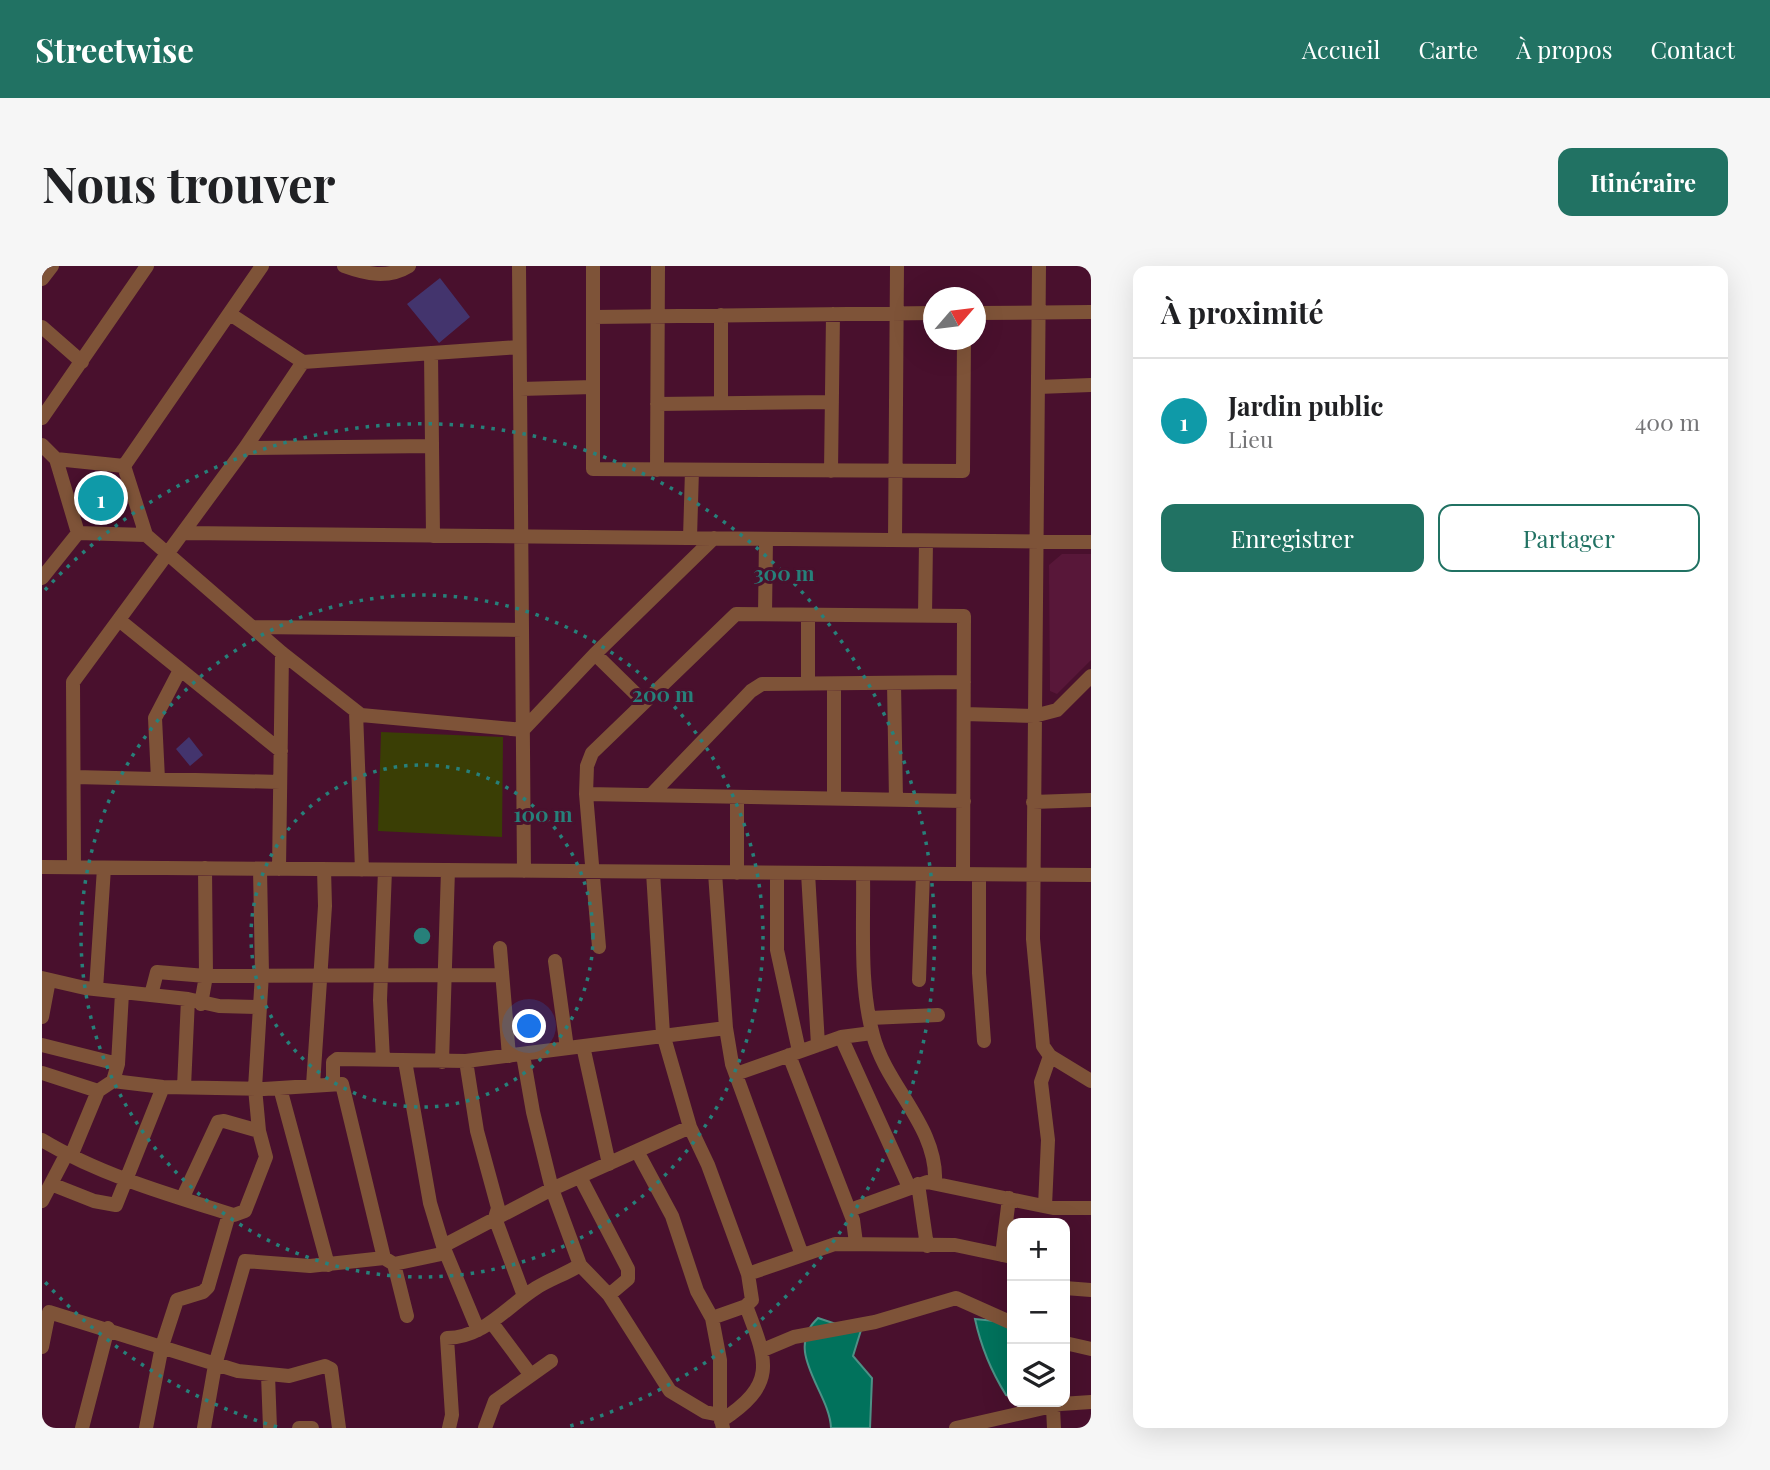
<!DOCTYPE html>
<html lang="fr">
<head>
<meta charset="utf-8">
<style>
  :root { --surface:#fff; --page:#f6f6f6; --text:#202124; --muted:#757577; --line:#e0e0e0; --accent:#217263 }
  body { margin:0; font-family:"Playfair Display",serif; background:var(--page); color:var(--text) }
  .controls { position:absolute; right:21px; bottom:21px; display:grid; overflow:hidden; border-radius:14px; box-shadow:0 7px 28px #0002 }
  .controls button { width:63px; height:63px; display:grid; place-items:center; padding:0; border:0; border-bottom:2px solid var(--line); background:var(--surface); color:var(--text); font:35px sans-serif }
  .compass { position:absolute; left:881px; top:21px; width:63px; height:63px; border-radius:50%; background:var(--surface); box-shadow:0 7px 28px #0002; rotate:62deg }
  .you { position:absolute; left:488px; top:761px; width:24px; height:24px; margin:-18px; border:5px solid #fff; border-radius:50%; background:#1a73e8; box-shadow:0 0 0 10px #1a73e833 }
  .badge { display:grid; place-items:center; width:46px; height:46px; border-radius:50%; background:var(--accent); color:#fff; font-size:23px; font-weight:700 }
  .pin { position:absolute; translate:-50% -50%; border:4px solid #fff; box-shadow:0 2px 7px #0006 }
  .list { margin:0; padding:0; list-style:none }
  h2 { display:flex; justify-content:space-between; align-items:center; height:91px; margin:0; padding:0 28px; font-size:30px }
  h2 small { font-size:23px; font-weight:400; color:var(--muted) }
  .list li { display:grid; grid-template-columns:46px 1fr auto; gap:21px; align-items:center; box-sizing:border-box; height:126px; padding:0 28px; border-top:2px solid var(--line) }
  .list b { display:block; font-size:26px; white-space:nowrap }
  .list p { margin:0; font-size:23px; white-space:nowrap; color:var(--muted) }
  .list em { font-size:23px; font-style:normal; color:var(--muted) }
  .actions { display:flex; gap:14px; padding:21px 28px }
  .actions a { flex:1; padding:16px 0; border:2px solid var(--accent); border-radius:14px; text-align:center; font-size:24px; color:var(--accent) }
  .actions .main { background:var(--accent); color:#fff }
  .icon { flex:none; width:38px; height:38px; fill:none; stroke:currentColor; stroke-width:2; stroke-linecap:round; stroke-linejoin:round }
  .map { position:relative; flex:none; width:1049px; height:1162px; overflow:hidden; border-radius:14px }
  header { display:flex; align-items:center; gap:42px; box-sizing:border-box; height:98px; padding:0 35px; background:var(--accent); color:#fff }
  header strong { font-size:33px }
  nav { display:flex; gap:38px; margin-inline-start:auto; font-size:24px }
  .intro { display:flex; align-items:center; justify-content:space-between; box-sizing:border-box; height:168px; padding:0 42px }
  h1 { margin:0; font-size:49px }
  .button { padding:18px 32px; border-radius:14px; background:var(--accent); color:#fff; font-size:24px; font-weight:700 }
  main { display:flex; gap:42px; padding:0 42px }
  aside { flex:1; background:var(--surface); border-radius:14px; box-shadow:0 7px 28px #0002 }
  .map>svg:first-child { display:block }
  .built { fill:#581739 }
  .green { fill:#3a3e05 }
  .water { fill:#01725c; stroke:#4d9186; stroke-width:2 }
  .building { fill:#43346d }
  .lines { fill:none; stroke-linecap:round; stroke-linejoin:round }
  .minor { stroke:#7e5338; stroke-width:14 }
  .ring { fill:none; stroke:#27807a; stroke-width:3.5; stroke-dasharray:3.5 7 }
  .centre { fill:#27807a; stroke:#49102d; stroke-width:3.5 }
  .ring-label { font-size:21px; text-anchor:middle; font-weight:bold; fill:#27807a; stroke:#49102d; stroke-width:6; stroke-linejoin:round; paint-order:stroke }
</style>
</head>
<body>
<header>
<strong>Streetwise</strong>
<nav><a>Accueil</a><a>Carte</a><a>À propos</a><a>Contact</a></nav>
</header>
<div class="intro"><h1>Nous trouver</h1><a class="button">Itinéraire</a></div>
<main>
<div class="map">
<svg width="1049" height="1162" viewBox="0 0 1049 1162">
  <rect width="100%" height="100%" fill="#49102d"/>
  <path class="built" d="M1020,288H1049V394L1015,428L1008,425L1007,299Z"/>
  <path class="green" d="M339,466L461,471L460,571L336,565Z"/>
  <path class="water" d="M776,1052L797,1059L820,1061L811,1090L830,1112L828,1162H789C788,1126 740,1085 776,1052Z
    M933,1053L953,1055L970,1061V1130L964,1129C949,1105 939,1081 933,1053Z"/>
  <path class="building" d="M398,12L428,51L397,77L365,38Z
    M73,209L80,248L42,254L39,215Z
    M147,471L161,489L148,500L134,483Z"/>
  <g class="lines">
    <path class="minor" d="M302,0C324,8 346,13 367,0
      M477,0L482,605
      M551,0V203L921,205L922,74
      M997,0L991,673L1001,780L1008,790L1049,815
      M0,13L10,0
      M934,47L1049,46
      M188,48L261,96L477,81
      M679,49V137
      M551,51L892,47
      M0,61L40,96
      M389,87L391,270
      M996,121L1049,119
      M478,123L551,121
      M615,138L790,136
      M0,152L105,0
      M0,179L14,193
      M203,182L390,180
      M14,193L82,200L104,269L36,267Z
      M82,200L220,0
      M615,204L616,0
      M789,205L791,48
      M142,267L1049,276
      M104,269L240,387L319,449L481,464L553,388L672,272
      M648,272L650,204
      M853,274L855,0
      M0,312L36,267
      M723,348L724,273
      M766,349V418
      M883,350L884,275
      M77,354L239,485
      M212,361L480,364
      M553,388L601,435
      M852,417L854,534
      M314,446L320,604
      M922,448L992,450L1015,444L1049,410
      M33,511L238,516
      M116,513L113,452L138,404
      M544,528L922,535
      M609,529L709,425L720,418L922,416
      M695,531V607
      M792,533V418
      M991,536L1049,534
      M0,601L1049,609
      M32,601L31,416L203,182L261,96
      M237,603L240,387
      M611,606L621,768L648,861L666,899L706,1008L710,1034L704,1040L670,1052
      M673,607L684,762L690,798L760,989
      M735,607V684L757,785
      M766,607L776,779
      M821,608C822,660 817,718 831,769C844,820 896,861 893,916
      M937,609V707L942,775
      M557,681L544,528L545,500L550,487L694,348L922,350L921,608
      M458,682L467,790
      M513,695L525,782
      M0,712L43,722L146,733L177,740L218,741
      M877,714L881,608
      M54,723L62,602
      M109,729L115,706L164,710L459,709
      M159,738L164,710L163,602
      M0,751L7,714
      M828,752L896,749
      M799,771L867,921
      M0,779L76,798
      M541,780L567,898
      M481,789L491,846L510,923L538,999L567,1029L628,1125L663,1146L678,1149
      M747,789L811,954L814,977
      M341,793L338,734L343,604
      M363,795L388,937L401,980L436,1064
      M424,795L435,865L456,942L453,952L482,1030
      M400,796L406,604
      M0,807L56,825
      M694,808L799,771L830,767
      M71,815L121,821L222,823L300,818L342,992
      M291,816V796L295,793L424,795L684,762
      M271,819L283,640L282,603
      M142,821L146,733
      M238,822L286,999
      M0,874C58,909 128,929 192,949L203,945L224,891L217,865L213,822L220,708L218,603
      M595,885L630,950L655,1025L670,1052L678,1094V1149L681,1162
      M29,890L56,825L71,815L76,798L80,727
      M538,911L586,1003V1013L567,1029
      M9,918L52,935L74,939L121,821
      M876,918L885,980
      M141,931L176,856L182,855L217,865
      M0,935L24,889
      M1003,940L1006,874L999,816L1008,790
      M808,944L885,916L1011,942H1049
      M401,980L510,923L648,861
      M960,989L967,932
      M352,998L365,1050
      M706,1008L793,978L913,979L970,991
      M1023,1022L1049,1024
      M450,1057L488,1108
      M1023,1077L1049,1083
      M0,1081L7,1046L196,1105L247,1110L283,1100L289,1103L297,1162
      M721,1084L752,1071L833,1056L914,1032L970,1057
      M226,1109L228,1162
      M1011,1142L1012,1162
      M679,1155C735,1118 726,1097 704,1040
      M40,1162L66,1062
      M104,1162L120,1080L135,1034L161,1026L166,1021L187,948
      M162,1162L173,1099L203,995L268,1000L342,992L352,998L404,987
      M257,1162H270
      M407,1162L410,1149L405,1072C443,1071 464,1041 494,1022C508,1013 524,1008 538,999
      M443,1162L453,1135L509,1095
      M914,1162L1019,1138L1049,1136"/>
  </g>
  <g class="ring">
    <circle cx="380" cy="670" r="171"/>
    <circle cx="380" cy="670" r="341"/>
    <path d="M235 1161A512 512 0 0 1 3 1016M3 324A512 512 0 1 1 525 1161"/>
  </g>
  <circle cx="380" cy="670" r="10" class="centre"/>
  <g class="ring-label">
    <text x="742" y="315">300 m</text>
    <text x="621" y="436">200 m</text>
    <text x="501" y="556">100 m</text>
  </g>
</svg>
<div class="controls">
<button>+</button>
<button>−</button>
<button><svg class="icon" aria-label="layers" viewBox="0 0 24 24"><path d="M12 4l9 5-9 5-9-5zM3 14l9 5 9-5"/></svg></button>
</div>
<svg class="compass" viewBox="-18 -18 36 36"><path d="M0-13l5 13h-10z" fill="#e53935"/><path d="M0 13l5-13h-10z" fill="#757577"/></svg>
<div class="you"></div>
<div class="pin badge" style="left:59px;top:232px;background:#0f9aa8">1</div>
</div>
<aside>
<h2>À proximité<small></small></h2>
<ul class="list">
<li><span class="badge" style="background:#0f9aa8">1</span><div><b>Jardin public</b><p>Lieu</p></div><em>400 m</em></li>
</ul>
<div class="actions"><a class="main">Enregistrer</a><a>Partager</a></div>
</aside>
</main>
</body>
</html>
